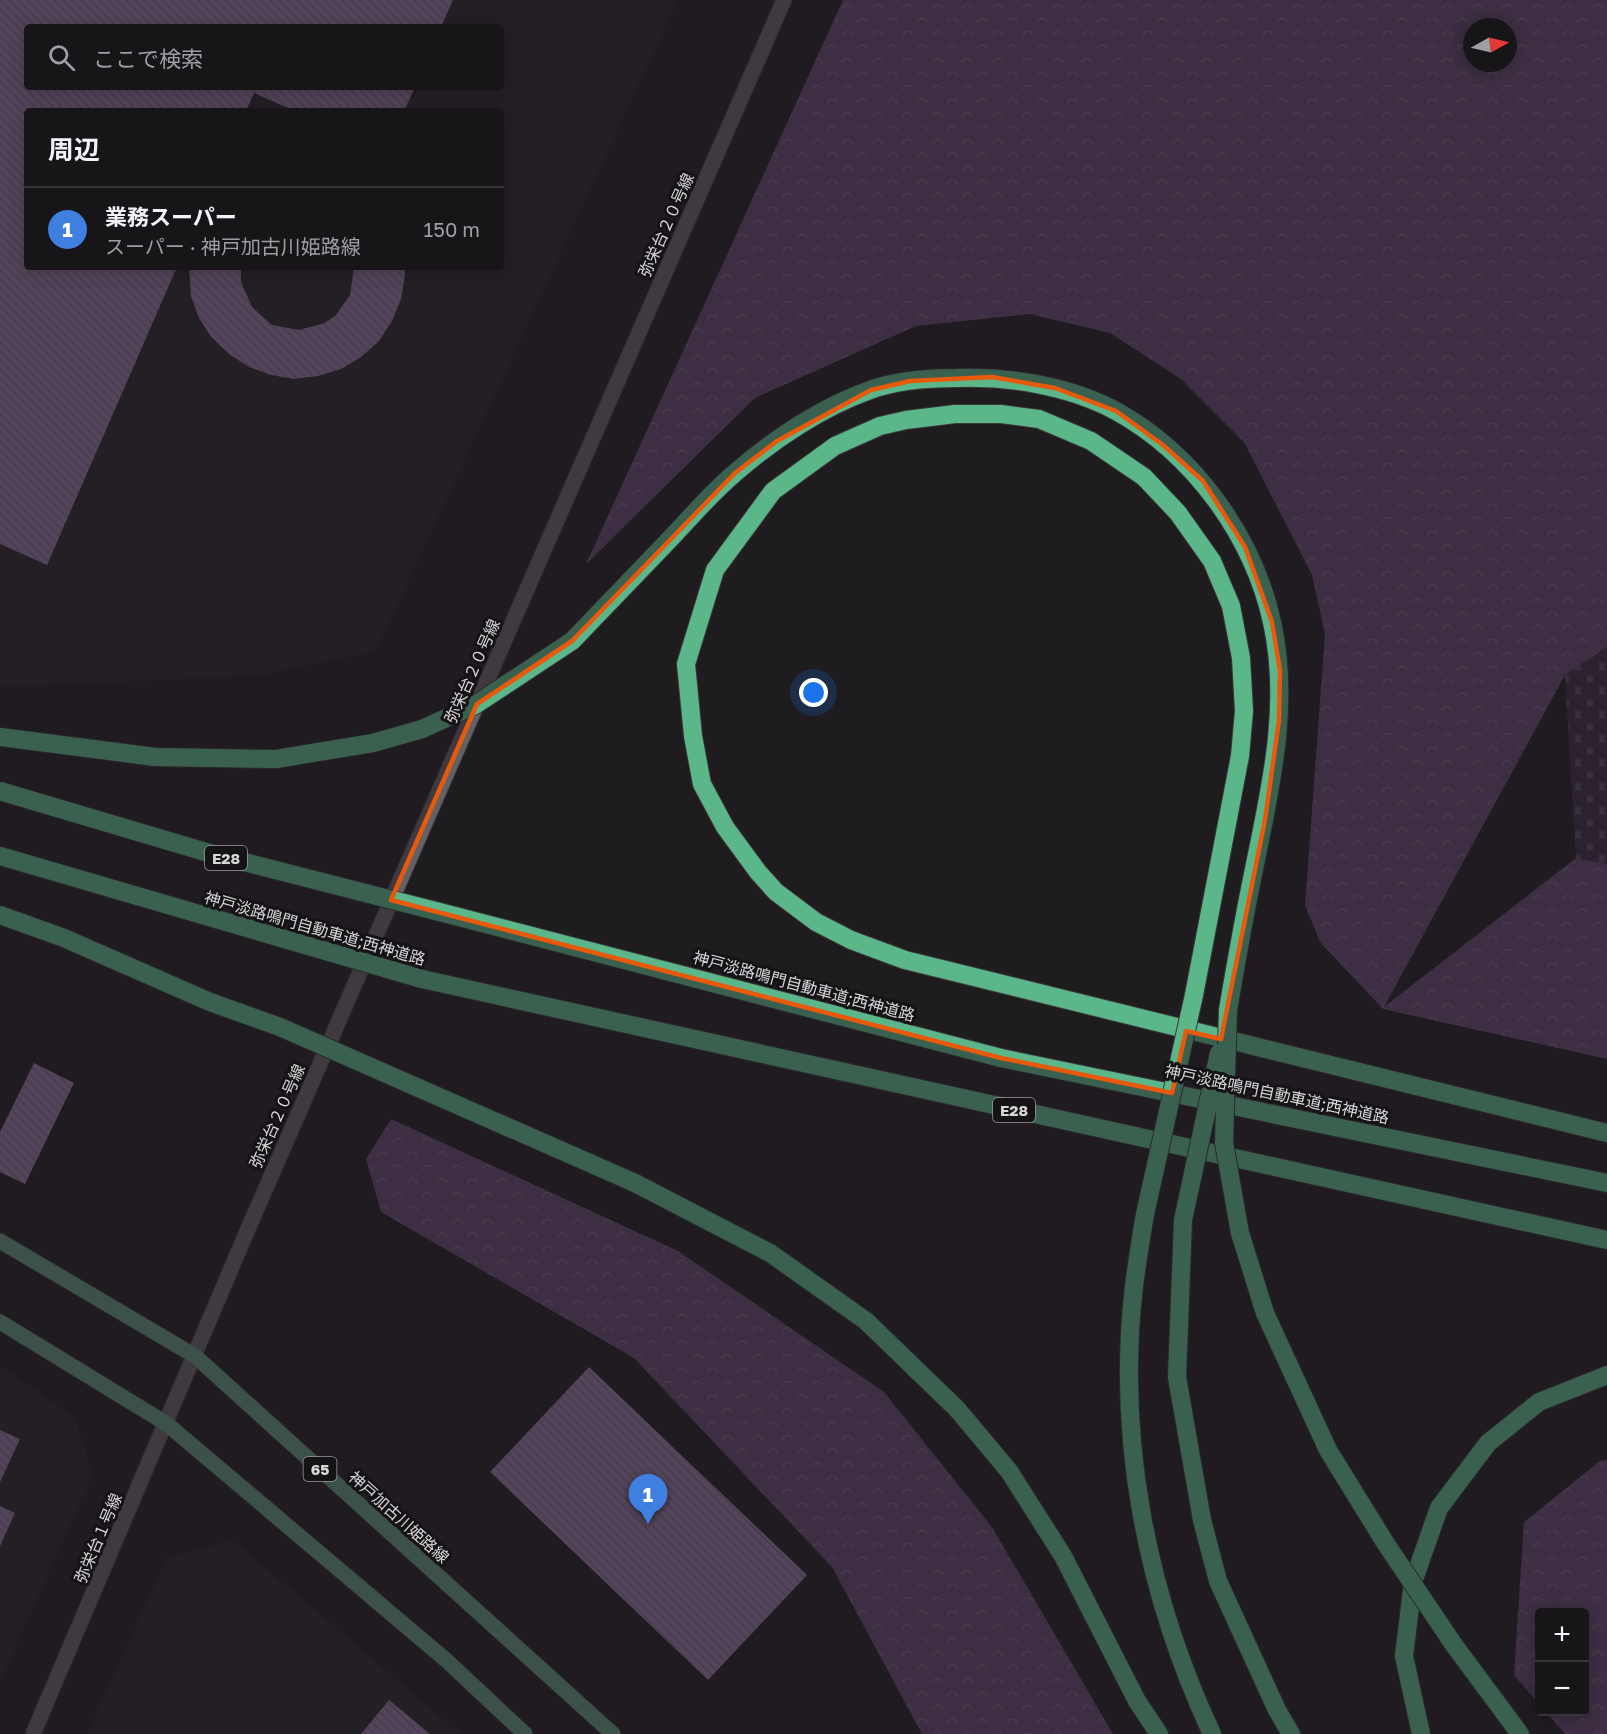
<!DOCTYPE html>
<html lang="ja">
<head>
<meta charset="utf-8">
<style>
  :root { --surface:#171518; --page:#242225; --text:#f1f3f6; --muted:#9e9fa2; --line:#363437; --accent:#52d397 }
  body { margin:0; font-family:"Golos Text","Noto Sans JP",sans-serif; background:var(--page); color:var(--text) }
  .controls { position:absolute; right:18px; bottom:18px; display:grid; overflow:hidden; border-radius:6px; box-shadow:0 3px 15px #0003 }
  .controls button { width:54px; height:54px; display:grid; place-items:center; padding:0; border:0; border-bottom:2px solid var(--line); background:var(--surface); color:var(--text); font:30px sans-serif }
  .compass { position:absolute; left:1463px; top:18px; width:54px; height:54px; border-radius:50%; background:var(--surface); box-shadow:0 3px 15px #0003; rotate:82deg }
  .you { position:absolute; left:814px; top:693px; width:21px; height:21px; margin:-15px; border:4px solid #fff; border-radius:50%; background:#1a73e8; box-shadow:0 0 0 9px #1a73e833 }
  .badge { display:grid; place-items:center; width:39px; height:39px; border-radius:50%; background:var(--accent); color:#fff; font-size:20px; font-weight:700 }
  .pin { position:absolute; translate:-50% -50px; filter:drop-shadow(0 2px 3px #0008) }
  .pin::after { content:''; position:absolute; top:32px; width:21px; height:18px; background:inherit; clip-path:polygon(0 0,100% 0,50% 100%) }
  .list { margin:0; padding:0; list-style:none }
  h2 { display:flex; justify-content:space-between; align-items:center; height:78px; margin:0; padding:0 24px; font-size:26px }
  h2 small { font-size:20px; font-weight:400; color:var(--muted) }
  .list li { display:grid; grid-template-columns:39px 1fr auto; gap:18px; align-items:center; box-sizing:border-box; height:84px; padding:0 24px; border-top:2px solid var(--line) }
  .list b { display:block; font-size:22px; white-space:nowrap }
  .list p { margin:0; font-size:20px; white-space:nowrap; color:var(--muted) }
  .list em { font-size:20px; font-style:normal; color:var(--muted) }
  .icon { flex:none; width:33px; height:33px; fill:none; stroke:currentColor; stroke-width:2; stroke-linecap:round; stroke-linejoin:round }
  .map { position:relative; flex:none; width:1607px; height:1734px; overflow:hidden }
  .search { position:absolute; background:var(--surface); box-shadow:0 3px 15px #0003; left:24px; top:24px; width:480px; height:66px; display:flex; align-items:center; gap:15px; box-sizing:border-box; padding:0 21px; border-radius:6px; color:var(--muted); font-size:22px }
  .panel { position:absolute; background:var(--surface); box-shadow:0 3px 15px #0003; left:24px; top:108px; width:480px; height:162px; border-radius:6px }
  .map>svg:first-child { display:block }
  .built { fill:#2a232c; fill-rule:evenodd }
  .forest { fill:url(#forest-crowns); fill-rule:evenodd }
  .cemetery { fill:url(#cemetery-stones) }
  .building { fill:url(#building-back-hatch) }
  .lines { fill:none; stroke-linecap:round; stroke-linejoin:round }
  .tertiary-casing { stroke:#3a383b; stroke-width:17 }
  .primary-casing { stroke:#3a383b; stroke-width:17 }
  .motorway-casing { stroke:#3a383b; stroke-width:20 }
  .tertiary { stroke:#646166; stroke-width:15 }
  .primary { stroke:#5f957b; stroke-width:15 }
  .motorway { stroke:#5bb789; stroke-width:18 }
  .motorway-bridge-casing { stroke:#3a383b; stroke-width:20; stroke-linecap:butt }
  .motorway-bridge { stroke:#5bb789; stroke-width:18 }
  .marked { fill:none; stroke:#e8590c; stroke-width:4.5; stroke-linejoin:round }
  .labels { text-anchor:middle; dominant-baseline:central; stroke-width:6; stroke-linejoin:round; paint-order:stroke }
  .shield { fill:#161317; stroke:#9d9b9e; stroke-width:1.5 }
  .shield-label { font-size:15px; font-weight:bold; fill:#d7d5d8 }
  .street-label { font-size:16px; fill:#d7d5d8; stroke:#161317 }
</style>
</head>
<body>
<div class="map">
<svg width="1607" height="1734" viewBox="0 0 1607 1734">
  <defs>
    <pattern id="forest-crowns" width="20" height="18" patternUnits="userSpaceOnUse" patternTransform="scale(1.5)"><rect width="20" height="18" fill="#63466e"/><path d="M2 6a3 3 0 1 1 6 0M12 15a3 3 0 1 1 6 0" fill="none" stroke="#796082"/></pattern>
    <pattern id="cemetery-stones" width="16" height="16" patternUnits="userSpaceOnUse" patternTransform="scale(1.5)"><rect width="16" height="16" fill="#3c2b42"/><path d="M2 7V4a2 2 0 0 1 4 0v3zM10 15v-3a2 2 0 0 1 4 0v3z" fill="#57495d"/></pattern>
    <pattern id="building-back-hatch" width="6" height="6" patternUnits="userSpaceOnUse" patternTransform="scale(1.5)"><rect width="6" height="6" fill="#9677a2"/><path d="M-1 5l2 2M0 0l6 6M5-1l2 2" fill="none" stroke="#786480"/></pattern>
  </defs>
  <rect width="100%" height="100%" fill="#1f1c20"/>
  <path class="built" d="M0,0H678L376,651L256,676L0,687ZM27,27H501V87H27ZM27,111H501V267H27Z
    M0,1366L74,1416L93,1474L0,1682Z
    M233,1540L460,1734H87L167,1557Z"/>
  <path class="forest" d="M843,0H1607V647L1565,675L1384,1007L1576,858L1607,864V1059L1383,1009L1320,942L1305,905L1325,634L1312,575L1244,442L1181,379L1110,333L1030,314L916,326L755,398L586,564ZM1472,27H1508V63H1472Z
    M391,1119L678,1251L884,1392L992,1527L1113,1734H922L832,1567L634,1358L381,1212L366,1159Z
    M1607,1460V1734H1565L1546,1712H1584V1612H1540L1539,1704L1514,1675L1524,1522L1600,1461Z"/>
  <path class="cemetery" d="M1607,647V864L1576,858L1565,675Z"/>
  <path class="building" d="M0,0H453L441,27H27V87H415L404,111H295L254,93L246,111H27V267H177L47,565L0,544Z
    M189,267H241V282L252,307L272,325L299,330L325,323L336,315L350,295L354,267H404L405,275L401,299L392,321L379,341L361,357L341,369L318,376L294,379L271,375L249,367L229,354L212,338L199,318L191,296Z
    M34,1063L74,1083L25,1184L0,1172V1132Z
    M589,1367L807,1575L708,1680L490,1472Z
    M0,1430L20,1439L0,1482Z
    M0,1506L15,1513L0,1546Z
    M389,1700L430,1734H361Z"/>
  <g class="lines">
    <g class="tertiary-casing">
      <path id="tertiary" d="M33,1734L248,1229L784,0"/>
    </g>
    <g class="primary-casing">
      <path id="primary" d="M0,1241L195,1356L613,1734
        M0,1322L167,1424L446,1660L525,1734"/>
    </g>
    <g class="motorway-casing">
      <path id="motorway" d="M670,539C691,517 712,492 736,472C774,439 822,407 870,390C897,380 929,378 957,378C1008,376 1070,386 1116,411C1194,454 1253,536 1272,622C1292,711 1267,802 1250,889C1242,929 1235,969 1228,1010
        M455,916L1001,1058L1607,1183
        M422,979L1607,1240
        M1194,995L1240,756L1244,711L1241,658L1231,606L1212,561L1178,513L1144,477L1091,441L1039,419L1001,414H955L906,420L880,426L835,446L773,491L715,570L686,664L693,736L702,784L725,827L758,872L776,892L816,922L851,940L905,960L1607,1133
        M635,1183L770,1253L866,1321L957,1409L1009,1471L1063,1556L1137,1701L1159,1734
        M1145,1214C1141,1238 1137,1262 1134,1286C1116,1439 1147,1595 1212,1734
        M1183,1220L1177,1377L1202,1520L1218,1581L1277,1710L1291,1734
        M1240,1233L1265,1313L1328,1450L1386,1544
        M1454,1645L1520,1734
        M1421,1734L1404,1656L1413,1582L1439,1508L1488,1443L1539,1402L1607,1375"/>
    </g>
    <use href="#tertiary" class="tertiary"/>
    <use href="#primary" class="primary"/>
    <use href="#motorway" class="motorway"/>
    <g class="motorway-bridge-casing">
      <path id="motorway-bridge" d="M0,737L155,757L276,759L373,743L422,729L475,705L572,641L670,539
        M0,791L209,853L455,916
        M0,856L422,979
        M0,915L64,938L210,1002L280,1027L635,1183
        M1228,1010L1224,1143L1240,1233
        M1145,1214L1194,995
        M1183,1220L1219,1053
        M1386,1544L1454,1645"/>
    </g>
    <use href="#motorway-bridge" class="motorway-bridge"/>
  </g>
  <path d="M0 0H1607V1734H0ZM992,377L1055,388L1116,411L1163,445L1203,481L1245,547L1272,622L1280,671L1279,720L1265,820L1221,1039L1186,1031L1172,1093L1001,1058L391,900L477,704L572,641L735,473L777,441L871,390L910,381Z" fill="#1f1c20" fill-opacity=".55" fill-rule="evenodd"/>
  <path class="marked" d="M992,377L1055,388L1116,411L1163,445L1203,481L1245,547L1272,622L1280,671L1279,720L1265,820L1221,1039L1186,1031L1172,1093L1001,1058L391,900L477,704L572,641L735,473L777,441L871,390L910,381Z"/>
  <g class="labels">
    <g class="shield">
      <rect x="205" y="846" width="42" height="24" rx="4.5"/>
      <rect x="993" y="1098" width="42" height="24" rx="4.5"/>
      <rect x="303.5" y="1457" width="33" height="24" rx="4.5"/>
    </g>
    <g class="shield-label">
      <text x="226" y="858">E28</text>
      <text x="1014" y="1110">E28</text>
      <text x="320" y="1469">65</text>
    </g>
    <g class="street-label">
      <text transform="translate(666 225) rotate(-66)">弥栄台２０号線</text>
      <text transform="translate(472 671) rotate(-66)">弥栄台２０号線</text>
      <text transform="translate(315 928) rotate(16)">神戸淡路鳴門自動車道;西神道路</text>
      <text transform="translate(804 986) rotate(15)">神戸淡路鳴門自動車道;西神道路</text>
      <text transform="translate(1277 1094) rotate(12)">神戸淡路鳴門自動車道;西神道路</text>
      <text transform="translate(277 1116) rotate(-66)">弥栄台２０号線</text>
      <text transform="translate(399 1517) rotate(42)">神戸加古川姫路線</text>
      <text transform="translate(98 1538) rotate(-67)">弥栄台１号線</text>
    </g>
  </g>
</svg>
<div class="controls">
<button>+</button>
<button>−</button>
</div>
<svg class="compass" viewBox="-18 -18 36 36"><path d="M0-13l5 13h-10z" fill="#e53935"/><path d="M0 13l5-13h-10z" fill="#9e9fa2"/></svg>
<div class="you"></div>
<div class="pin badge" style="left:648px;top:1524px;background:#3f7fe0">1</div>
<div class="search"><svg class="icon" aria-label="search" viewBox="0 0 24 24"><circle cx="10" cy="10" r="6"/><path d="M15 15l6 6"/></svg>ここで検索</div>
<section class="panel">
<h2>周辺<small></small></h2>
<ul class="list">
<li><span class="badge" style="background:#3f7fe0">1</span><div><b>業務スーパー</b><p>スーパー · 神戸加古川姫路線</p></div><em>150 m</em></li>
</ul>
</section>
</div>
</body>
</html>
